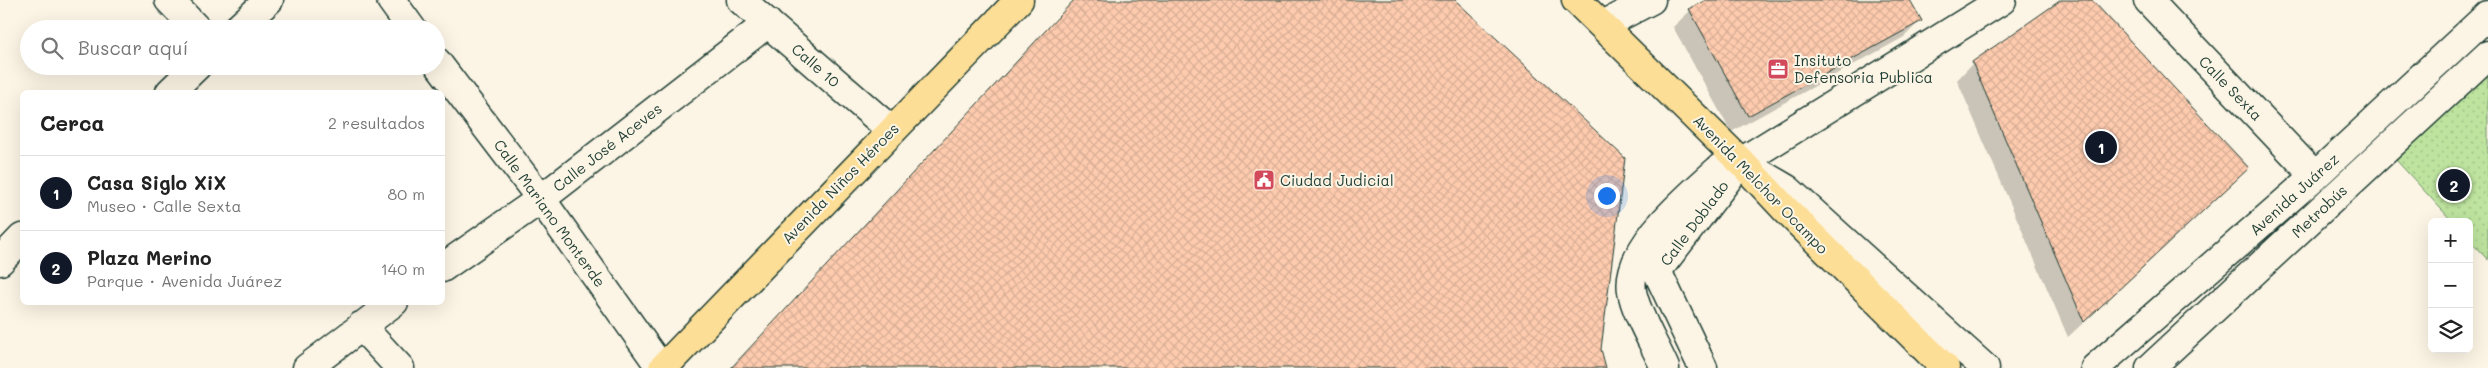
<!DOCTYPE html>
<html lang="es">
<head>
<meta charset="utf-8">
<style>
  :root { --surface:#fff; --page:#f2f2f2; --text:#222; --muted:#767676; --line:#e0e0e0; --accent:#111827 }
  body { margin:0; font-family:Mali,sans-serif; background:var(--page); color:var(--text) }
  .controls { position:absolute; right:15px; bottom:15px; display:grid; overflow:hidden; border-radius:8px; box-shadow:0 5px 20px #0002 }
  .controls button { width:45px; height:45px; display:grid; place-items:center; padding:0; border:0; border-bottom:1px solid var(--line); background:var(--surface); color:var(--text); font:25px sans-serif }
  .you { position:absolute; left:1606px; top:195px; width:18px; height:18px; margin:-12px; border:4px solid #fff; border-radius:50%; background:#1a73e8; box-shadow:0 0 0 8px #1a73e833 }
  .badge { display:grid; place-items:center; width:32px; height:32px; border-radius:50%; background:var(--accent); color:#fff; font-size:16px; font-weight:700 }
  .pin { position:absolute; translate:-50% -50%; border:2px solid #fff; box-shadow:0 1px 5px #0006 }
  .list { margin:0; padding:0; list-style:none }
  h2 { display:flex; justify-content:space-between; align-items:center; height:65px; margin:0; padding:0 20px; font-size:21px }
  h2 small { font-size:16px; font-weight:400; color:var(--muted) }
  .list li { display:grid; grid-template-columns:32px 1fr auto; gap:15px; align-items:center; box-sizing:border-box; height:75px; padding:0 20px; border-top:1px solid var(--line) }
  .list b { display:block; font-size:19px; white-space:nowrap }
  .list p { margin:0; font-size:16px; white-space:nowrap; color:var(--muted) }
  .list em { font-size:16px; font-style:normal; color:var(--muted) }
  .icon { flex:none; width:28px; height:28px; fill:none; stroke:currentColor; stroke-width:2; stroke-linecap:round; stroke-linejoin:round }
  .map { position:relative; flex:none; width:2488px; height:368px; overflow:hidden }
  .search { position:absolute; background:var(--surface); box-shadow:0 5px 20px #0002; left:20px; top:20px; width:425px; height:55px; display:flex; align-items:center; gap:12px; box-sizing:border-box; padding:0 18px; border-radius:28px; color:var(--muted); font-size:19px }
  .panel { position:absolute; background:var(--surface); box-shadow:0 5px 20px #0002; left:20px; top:90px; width:425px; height:215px; border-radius:8px }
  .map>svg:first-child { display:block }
  .grass { fill:url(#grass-dots); stroke:#6e9069 }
  .shadow { fill:#0003 }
  .building { fill:url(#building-cross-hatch); stroke:#1f3d34 }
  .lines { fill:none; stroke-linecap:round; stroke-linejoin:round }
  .minor-casing { stroke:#1f3d34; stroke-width:31 }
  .major-casing { stroke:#1f3d34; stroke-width:31 }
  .minor { stroke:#fcf5e5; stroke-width:28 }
  .major { stroke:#fdde96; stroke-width:28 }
  .labels { text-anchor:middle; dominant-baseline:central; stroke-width:4; stroke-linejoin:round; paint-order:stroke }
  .poi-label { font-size:15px; fill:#1f3d34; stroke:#fcf5e5; text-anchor:start }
  .street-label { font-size:15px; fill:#1f3d34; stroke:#fcf5e5 }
</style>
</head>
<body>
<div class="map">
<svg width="2488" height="368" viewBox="0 0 2488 368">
  <defs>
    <pattern id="grass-dots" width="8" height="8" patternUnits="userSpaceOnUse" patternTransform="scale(1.25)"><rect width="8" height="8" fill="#bde39e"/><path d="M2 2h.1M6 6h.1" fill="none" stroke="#a2c489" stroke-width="1.8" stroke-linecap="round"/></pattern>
    <pattern id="building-cross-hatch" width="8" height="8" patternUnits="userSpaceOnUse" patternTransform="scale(1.25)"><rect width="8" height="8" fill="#fecbae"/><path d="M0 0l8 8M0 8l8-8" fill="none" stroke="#d9af96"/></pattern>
  </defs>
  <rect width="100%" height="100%" fill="#fcf5e5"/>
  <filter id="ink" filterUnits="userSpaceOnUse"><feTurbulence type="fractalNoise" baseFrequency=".02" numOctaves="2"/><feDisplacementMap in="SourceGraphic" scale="10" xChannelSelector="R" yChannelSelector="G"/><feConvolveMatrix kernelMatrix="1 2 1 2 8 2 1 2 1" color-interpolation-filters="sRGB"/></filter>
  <g filter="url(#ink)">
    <path class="grass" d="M2488,55V260L2469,240V222H2453L2386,149Z"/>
    <path class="shadow" d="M1709,0H1908L1920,21L1904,37L1731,132L1673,27L1690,11Z
      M2063,0H2090L2231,185L2068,337L1957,80L1973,63Z"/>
    <path class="building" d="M1074,0H1455L1625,158L1601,349L1606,368H731Z
      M1706,0H1910L1922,21L1748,116L1689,9Z
      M2061,0H2092L2249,168L2084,322L1972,62Z"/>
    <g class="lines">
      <g class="minor-casing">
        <path id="minor" d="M169,0L197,29
          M391,0L412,29
          M741,0L891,130
          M2148,0L2315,176
          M1603,25L1651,0
          M237,29L269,0
          M436,61L541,199L661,368
          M170,92L197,66
          M1751,168L1787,189L1985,368
          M0,261L22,238
          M442,268L541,199L768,23
          M361,326L400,368
          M307,368L394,302
          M1665,368C1656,347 1635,312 1632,291C1625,247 1691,195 1720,168
          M1703,368L1657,271L1741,162L2002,0
          M2095,368L2315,176L2488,15
          M2150,368L2488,55"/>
      </g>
      <g class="major-casing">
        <path id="major" d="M1576,0L1741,162L1785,209L1945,368
          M663,368L1019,0"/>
      </g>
      <use href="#minor" class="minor"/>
      <use href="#major" class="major"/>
    </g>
  </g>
  <defs>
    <g id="office-square" transform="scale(1.125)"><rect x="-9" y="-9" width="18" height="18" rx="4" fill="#d1495b" stroke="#fcf5e5"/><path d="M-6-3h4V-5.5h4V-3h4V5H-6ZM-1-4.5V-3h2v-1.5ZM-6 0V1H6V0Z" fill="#fff"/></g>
    <g id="civic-square" transform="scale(1.125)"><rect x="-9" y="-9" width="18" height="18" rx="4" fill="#d1495b" stroke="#fcf5e5"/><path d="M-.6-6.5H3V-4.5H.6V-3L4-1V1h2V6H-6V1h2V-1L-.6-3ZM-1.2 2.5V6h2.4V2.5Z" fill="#fff"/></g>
  </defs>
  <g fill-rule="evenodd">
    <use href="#office-square" x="1778" y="69"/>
    <use href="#civic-square" x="1264" y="180"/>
  </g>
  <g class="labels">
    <g class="poi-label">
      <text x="1794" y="60">Insituto<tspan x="1794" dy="17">Defensoria Publica</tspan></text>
      <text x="1280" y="180">Ciudad Judicial</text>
    </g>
    <g class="street-label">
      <text transform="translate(816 65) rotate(41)">Calle 10</text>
      <text transform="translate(2231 88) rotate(46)">Calle Sexta</text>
      <text transform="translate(607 147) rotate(-38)">Calle José Aceves</text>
      <text transform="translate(840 183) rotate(-46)">Avenida Niños Héroes</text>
      <text transform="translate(1761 184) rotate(46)">Avenida Melchor Ocampo</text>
      <text transform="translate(2294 194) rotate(-42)">Avenida Juárez</text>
      <text transform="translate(2319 211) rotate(-43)">Metrobús</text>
      <text transform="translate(550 213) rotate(54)">Calle Mariano Monterde</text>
      <text transform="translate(1694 223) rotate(-53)">Calle Doblado</text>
    </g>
  </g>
</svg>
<div class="controls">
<button>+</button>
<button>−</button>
<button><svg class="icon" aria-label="layers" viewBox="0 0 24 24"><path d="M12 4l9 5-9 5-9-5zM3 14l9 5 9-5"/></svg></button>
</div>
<div class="you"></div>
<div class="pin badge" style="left:2101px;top:147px">1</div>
<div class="pin badge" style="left:2454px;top:185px">2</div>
<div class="search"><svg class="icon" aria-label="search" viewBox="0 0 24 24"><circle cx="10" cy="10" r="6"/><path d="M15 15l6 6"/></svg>Buscar aquí</div>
<section class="panel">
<h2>Cerca<small>2 resultados</small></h2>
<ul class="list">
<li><span class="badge">1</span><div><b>Casa Siglo XiX</b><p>Museo · Calle Sexta</p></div><em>80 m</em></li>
<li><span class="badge">2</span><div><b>Plaza Merino</b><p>Parque · Avenida Juárez</p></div><em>140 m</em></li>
</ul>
</section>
</div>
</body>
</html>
